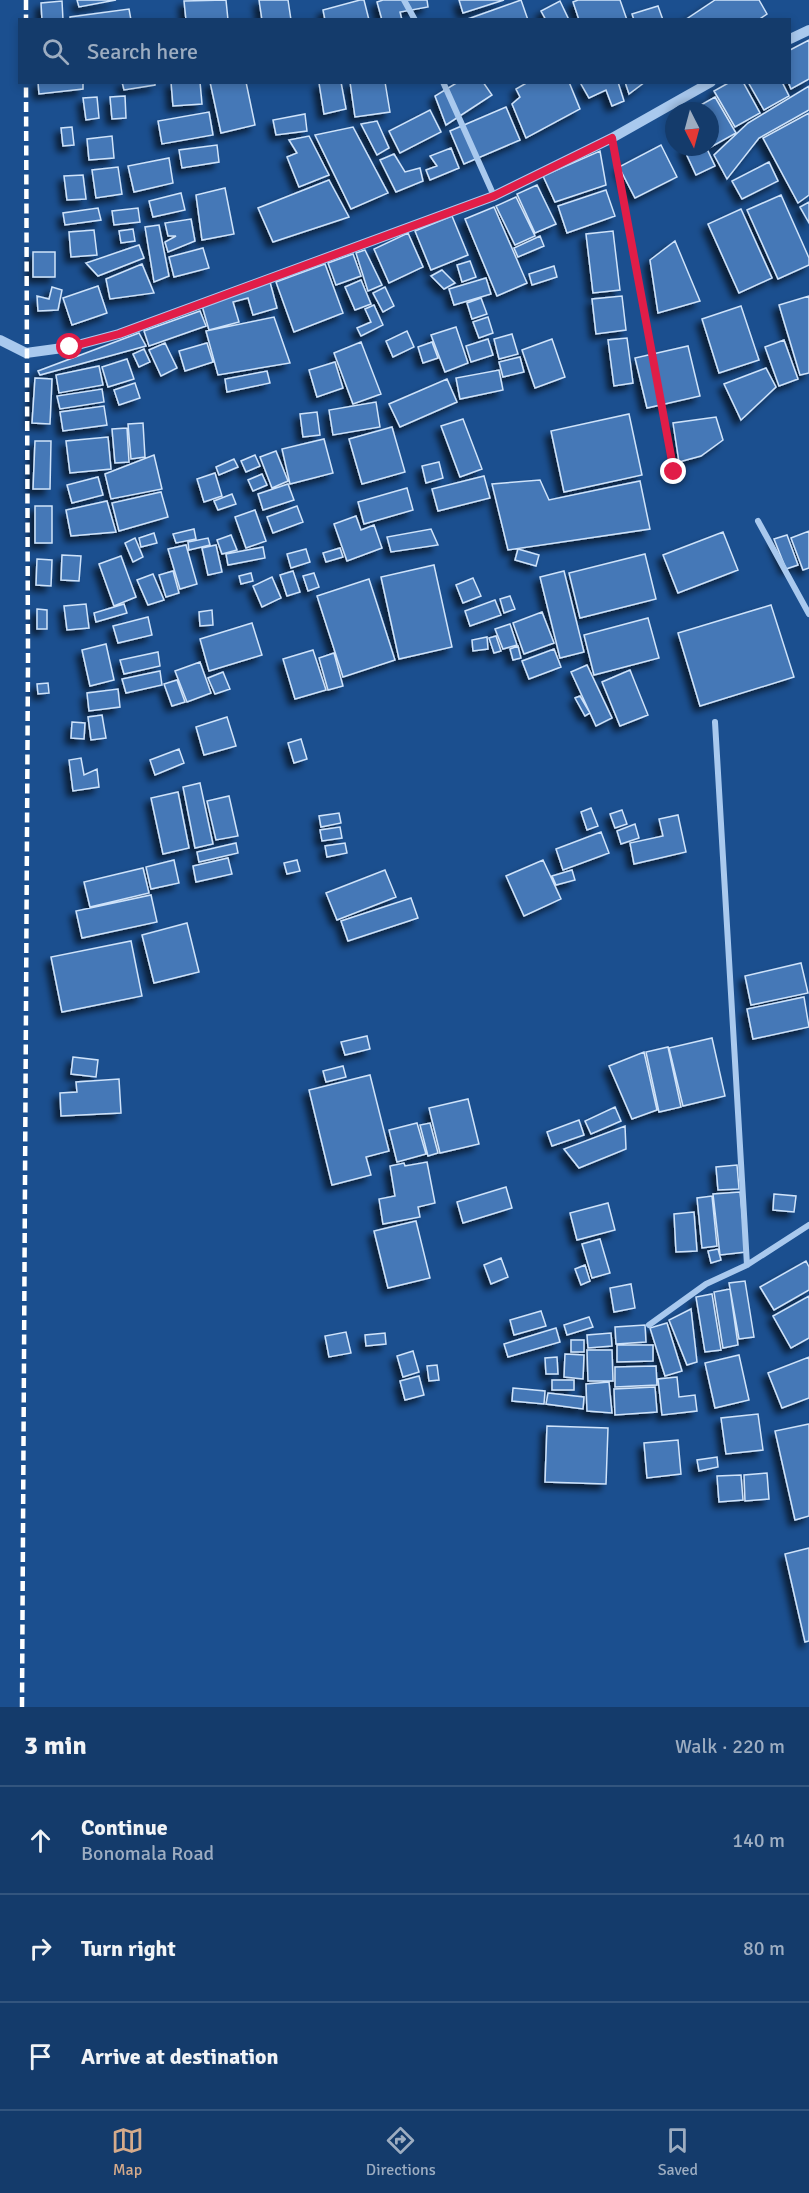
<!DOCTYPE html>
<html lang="en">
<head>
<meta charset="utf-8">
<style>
  :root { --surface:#143b6b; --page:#1d4271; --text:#f1f3f6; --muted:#9dadc1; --line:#33557e; --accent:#d6ab8b }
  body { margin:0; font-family:Signika,sans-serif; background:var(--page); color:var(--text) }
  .compass { position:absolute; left:665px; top:102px; width:54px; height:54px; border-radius:50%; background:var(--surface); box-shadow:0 3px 9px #0003; rotate:174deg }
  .stop { position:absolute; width:18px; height:18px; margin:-14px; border:4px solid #e11d48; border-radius:50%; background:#fff }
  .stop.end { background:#e11d48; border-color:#fff; box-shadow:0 2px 6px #0008 }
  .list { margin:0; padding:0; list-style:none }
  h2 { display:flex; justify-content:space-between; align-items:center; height:78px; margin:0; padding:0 24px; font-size:26px }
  h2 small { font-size:20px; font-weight:400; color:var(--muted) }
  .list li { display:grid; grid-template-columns:39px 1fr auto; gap:18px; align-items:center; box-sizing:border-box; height:108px; padding:0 24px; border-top:2px solid var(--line) }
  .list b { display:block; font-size:22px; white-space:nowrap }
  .list p { margin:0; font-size:20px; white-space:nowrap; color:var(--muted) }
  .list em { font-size:20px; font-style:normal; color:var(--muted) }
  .icon { flex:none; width:33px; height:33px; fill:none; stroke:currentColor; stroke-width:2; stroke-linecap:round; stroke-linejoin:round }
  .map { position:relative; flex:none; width:809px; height:1707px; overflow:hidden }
  .search { position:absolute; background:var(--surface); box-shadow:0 3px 9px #0003; left:18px; right:18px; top:18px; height:66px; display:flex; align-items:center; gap:15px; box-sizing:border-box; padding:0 21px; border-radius:0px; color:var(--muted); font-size:22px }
  .sheet { height:402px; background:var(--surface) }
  nav { display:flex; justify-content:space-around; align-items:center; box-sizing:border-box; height:84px; border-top:2px solid var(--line); background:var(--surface); font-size:16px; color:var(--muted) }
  nav a { display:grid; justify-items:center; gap:3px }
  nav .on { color:var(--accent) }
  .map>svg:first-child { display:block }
  .building { fill:#4478b7; stroke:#cfe3fa; stroke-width:1.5; filter:url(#shadow) }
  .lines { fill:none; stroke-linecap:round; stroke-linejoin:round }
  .minor { stroke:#a9c9ee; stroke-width:6 }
  .tertiary { stroke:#a9c9ee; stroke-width:10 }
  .rail { stroke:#fff; stroke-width:4.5; stroke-dasharray:10 4.5; stroke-linecap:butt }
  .route { stroke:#e11d48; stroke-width:8 }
</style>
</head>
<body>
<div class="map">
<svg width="809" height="1707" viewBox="0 0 809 1707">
  <defs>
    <filter id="shadow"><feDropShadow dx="-5.5" dy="5.5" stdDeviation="3" flood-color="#0009"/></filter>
  </defs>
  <rect width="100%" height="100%" fill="#1b4f8f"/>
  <path class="building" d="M77,0H116L79,7Z
    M226,0L228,20H186L184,1Z
    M259,0H288L291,20H262Z
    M360,0H364L369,20H325L323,10Z
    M383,0H427L428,7L400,12L402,20H382L377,2Z
    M459,0H504L463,13Z
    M521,0L528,20H465Z
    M578,0H620L627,20H579L573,2Z
    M715,0H759L767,14L758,20H685Z
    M62,1L63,20H42L41,3Z
    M560,1L569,20H546L541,11Z
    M658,6L663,20H634L632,14Z
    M129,9L131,20H70V17Z
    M809,40V79L791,89L788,82H790V50Z
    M38,82H83V89L39,94Z
    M122,82H155V85L124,90Z
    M171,82H200L202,104L173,106Z
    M210,82H246L255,125L221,133Z
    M341,82L346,109L324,114L319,83Z
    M350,82H385L390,112L355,117Z
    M458,82H483L492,95L446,125L435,96Z
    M528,82H569L580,109L526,138L512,104L520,97L516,89Z
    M584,82H618L624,101L612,106L606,90L589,98L581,84Z
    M625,82H645L629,94Z
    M730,82H743L760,113L735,127L714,91Z
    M748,82H782L789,96L764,110Z
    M809,86V110L759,138L727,179L714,155L748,123Z
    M125,96L126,118L112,119L110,97Z
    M97,97L99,118L86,120L83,98Z
    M715,97L736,133L711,147L710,111H690Z
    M506,107L520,140L464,164L450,131Z
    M430,110L441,132L400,153L389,131Z
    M209,112L213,135L162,144L158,121Z
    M809,113V195L798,203L763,138Z
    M305,114L307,131L276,135L273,120Z
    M377,121L389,148L377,155L361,124Z
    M72,127L74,145L63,146L61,128Z
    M353,127L388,193L351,209L315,135Z
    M112,136L114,158L89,160L87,139Z
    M309,136L329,175L299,187L287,157L297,153L289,140Z
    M217,145L219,162L182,168L179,150Z
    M661,145L677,177L635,198L619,167Z
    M683,147H706L715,166L696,175Z
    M451,148L459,168L430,180L426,170L437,166L430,156Z
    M600,151L606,185L555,202L543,176Z
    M394,154L405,172L420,168L423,181L396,192L380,160Z
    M169,158L173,183L134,192L128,166Z
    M769,162L778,181L742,199L732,181Z
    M118,167L122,194L96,198L92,170Z
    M83,175L86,199L67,200L64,176Z
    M329,180L349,217L273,242L258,208Z
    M537,185L556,224L535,233L517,194Z
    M225,188L234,234L202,240L196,195Z
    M606,190L615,216L567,233L558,206Z
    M181,193L185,210L153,217L149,201Z
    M781,195L809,258V265L778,279L747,210Z
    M516,197L535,236L515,245L496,206Z
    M809,202V223L800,207Z
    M494,207L527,283L497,296L465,219Z
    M98,208L101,220L65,225L63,213Z
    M138,208L140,222L114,225L112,211Z
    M741,209L772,278L739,293L708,224Z
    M452,216L468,255L431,270L415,231Z
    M191,219L195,241L168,252L165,242L176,236H168L165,223Z
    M159,225L169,276L154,282L145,227Z
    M133,229L135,241L121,243L119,231Z
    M94,230L97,255L71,257L69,232Z
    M613,231L620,290L593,293L586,234Z
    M408,233L423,267L389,283L374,249Z
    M540,236L544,246L518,257L514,248Z
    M675,241L700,301L658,313L650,260Z
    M139,245L144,258L98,276L86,263Z
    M203,248L209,268L174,277L169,257Z
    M365,250L382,285L368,291L356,253Z
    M33,252H55V277H33Z
    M353,254L361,276L336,285L328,263Z
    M470,261L476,277L462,282L457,265Z
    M142,264L154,293L110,299L106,279Z
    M325,264L343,313L294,332L276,282Z
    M554,266L557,277L532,285L529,274Z
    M442,270L455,283L444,289L431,276Z
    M486,278L491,294L454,305L449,289Z
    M361,280L371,304L355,310L345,287Z
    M270,282L277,308L253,315L248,298L233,302L239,322L209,330L201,302Z
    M98,286L107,313L72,325L63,298Z
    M52,287L62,290L58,310L38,311L37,296L49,299Z
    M385,287L394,306L383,312L373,293Z
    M622,296L626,330L596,334L592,299Z
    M809,296V373L800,375L779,305Z
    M481,298L487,314L472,319L467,303Z
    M374,305L383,325L361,336L357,328L371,322L365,309Z
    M741,306L759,360L719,373L702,319Z
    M200,311L206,326L149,346L144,331Z
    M274,317L290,363L218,375L206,331Z
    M488,317L493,333L479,338L473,322Z
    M456,327L468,363L445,372L431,335Z
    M407,331L414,347L393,357L386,341Z
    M139,333L146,346L40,375L38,371Z
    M512,334L518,354L499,359L494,339Z
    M627,338L633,383L614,386L608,340Z
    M488,339L493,355L471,362L466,346Z
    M552,339L565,377L535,388L522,350Z
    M784,340L798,379L779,386L765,347Z
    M361,342L381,394L353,404L334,353Z
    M432,342L438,358L423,363L418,347Z
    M165,343L177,368L161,376L149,350Z
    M207,343L213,362L185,371L179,351Z
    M688,346L700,396L647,408L635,358Z
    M144,349L150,362L139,367L133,354Z
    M520,357L524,372L503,377L499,362Z
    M127,359L134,379L108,387L102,367Z
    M335,362L343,388L317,397L309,370Z
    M99,366L103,385L59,393L56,375Z
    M766,368L776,387L741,420L724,384Z
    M499,370L503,390L460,399L456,378Z
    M267,371L270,383L227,392L225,379Z
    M35,378L52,379L50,424L32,423Z
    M447,379L457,402L400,427L389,404Z
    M135,383L140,398L119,405L114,390Z
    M102,389L104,402L60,409L57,396Z
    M376,402L380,427L333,435L329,410Z
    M104,406L107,425L63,431L60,412Z
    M317,412L320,435L303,437L300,414Z
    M629,414L642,475L564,492L551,431Z
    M716,417L723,440L701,456L679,462L673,423Z
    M463,419L482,469L460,477L441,426Z
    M143,423L145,457L131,459L128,424Z
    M392,427L405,472L362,484L349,439Z
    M127,428L129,462L115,463L112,429Z
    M108,437L111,469L70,473L66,441Z
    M324,439L333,473L290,484L282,449Z
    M35,441H51L50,489H33Z
    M276,451L288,481L272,488L260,457Z
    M154,455L162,489L111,499L105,474Z
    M255,455L260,466L246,472L241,461Z
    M234,459L238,467L219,475L216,467Z
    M439,462L443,478L426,483L422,466Z
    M215,473L222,496L204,502L197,479Z
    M262,474L267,485L253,491L248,480Z
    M484,476L490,498L438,511L432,489Z
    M98,477L103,495L72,503L67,485Z
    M540,480L549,500L640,481L650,529L508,550L492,484Z
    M288,484L294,500L263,510L258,494Z
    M407,488L413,510L364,524L358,502Z
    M161,492L168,517L119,531L112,503Z
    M232,494L236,504L218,510L214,501Z
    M107,501L116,532L71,536L66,510Z
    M35,506H52V543H35Z
    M297,506L303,522L273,533L267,517Z
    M255,510L266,541L246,548L235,517Z
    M356,516L361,530L374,525L382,548L347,561L334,524Z
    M194,529L196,539L176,543L173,534Z
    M431,529L438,545L391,552L387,537Z
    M809,531V568L803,570L791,538Z
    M723,532L738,570L678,593L663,555Z
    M154,533L157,543L141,547L139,538Z
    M231,535L237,550L222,554L217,540Z
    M787,535L798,565L786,569L774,539Z
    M135,538L143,557L133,562L125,543Z
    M208,538L210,545L189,550L188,542Z
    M186,545L197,584L180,589L168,549Z
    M216,545L222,572L208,575L202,548Z
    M263,547L265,558L228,565L226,554Z
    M340,548L343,557L326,562L323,553Z
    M306,549L310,562L291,568L287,554Z
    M518,549L539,555L536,566L515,560Z
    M645,554L656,599L580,618L569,573Z
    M62,555L81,556L79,581L61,580Z
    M121,556L136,597L114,606L99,564Z
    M37,559L52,560L51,586L36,585Z
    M434,565L452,647L399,659L381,577Z
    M173,571L179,593L166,597L159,575Z
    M293,571L300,592L287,596L280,575Z
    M564,571L584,652L560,658L540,577Z
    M251,573L253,581L241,584L239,576Z
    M314,573L319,587L308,591L303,576Z
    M153,574L164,600L148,605L137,580Z
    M272,577L281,598L262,607L253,586Z
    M473,578L481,596L463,603L456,585Z
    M369,579L395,660L343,677L317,596Z
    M510,596L515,609L504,613L500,599Z
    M495,600L501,615L470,626L465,611Z
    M86,604L89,628L67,630L64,606Z
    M124,604L127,613L96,622L94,613Z
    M771,605L794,677L700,706L678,633Z
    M37,609L47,610V629H37Z
    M212,610L213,625L200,626L199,612Z
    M542,612L554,643L524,654L513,623Z
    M148,617L152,635L118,643L113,626Z
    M648,618L659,658L594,675L584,635Z
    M252,623L262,655L209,671L200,639Z
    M510,624L517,645L503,649L495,629Z
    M496,636L501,651L494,653L489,638Z
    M487,637L488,649L473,651L472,640Z
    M106,644L114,680L90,686L82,650Z
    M518,646L521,658L513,660L510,649Z
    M554,649L561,667L529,679L522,661Z
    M313,650L326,690L295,699L283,659Z
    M158,652L160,666L124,674L120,660Z
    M334,653L343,686L328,690L319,658Z
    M200,662L211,693L187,702L175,671Z
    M587,665L612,718L596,726L571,672Z
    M630,670L648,715L620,726L602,682Z
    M160,671L162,685L126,693L122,679Z
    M223,672L230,689L215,694L208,678Z
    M177,680L185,702L172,706L164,684Z
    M48,683L49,693L38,694L37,684Z
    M118,689L120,707L89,711L87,693Z
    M580,696L590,713L585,716L575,698Z
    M102,715L106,738L91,740L88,717Z
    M227,717L236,746L204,755L196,727Z
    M72,722L85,723L84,739L71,738Z
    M301,739L307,759L294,763L288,743Z
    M179,749L184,763L155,775L150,760Z
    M81,758L84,775L97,769L99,787L73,791L69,760Z
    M200,783L213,844L195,848L183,787Z
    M178,792L189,848L163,854L151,798Z
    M229,796L238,836L216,840L207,801Z
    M591,808L598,826L587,830L581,812Z
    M622,810L627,824L615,828L610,814Z
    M339,813L341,823L321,827L319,816Z
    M678,815L686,852L634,864L630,843L663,836L659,819Z
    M635,824L639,838L621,844L617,831Z
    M340,827L342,838L322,841L320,830Z
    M601,832L609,853L563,870L556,849Z
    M236,843L238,853L199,862L197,852Z
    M345,843L347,853L327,857L325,846Z
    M228,858L232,874L196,882L193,866Z
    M174,860L179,883L151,889L146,867Z
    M297,860L300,871L287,874L284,863Z
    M543,860L561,899L524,916L506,876Z
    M143,868L149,893L90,907L84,882Z
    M385,870L396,897L337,920L326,893Z
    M572,870L575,880L556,885L552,876Z
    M151,895L157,922L82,938L76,911Z
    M411,898L418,918L348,941L341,921Z
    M187,923L199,972L154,983L142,935Z
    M131,941L142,996L62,1012L51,957Z
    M801,963L808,993L751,1005L745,976Z
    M804,997L809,1027L753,1039L747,1009Z
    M367,1036L370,1049L345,1055L341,1042Z
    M712,1038L725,1096L683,1106L669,1048Z
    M668,1047L681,1107L659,1112L646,1052Z
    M644,1052L657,1110L632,1119L609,1066Z
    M73,1057L98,1060L96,1077L71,1074Z
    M343,1066L346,1077L326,1082L323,1071Z
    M370,1075L389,1151L366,1157L371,1175L332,1185L309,1090Z
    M119,1079L121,1113L61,1116L60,1093L77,1092L76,1082Z
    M468,1099L479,1144L440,1153L429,1108Z
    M615,1107L621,1121L591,1134L585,1121Z
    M579,1120L584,1135L552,1146L547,1132Z
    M417,1123L426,1154L397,1162L389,1130Z
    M430,1123L438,1153L428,1156L420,1125Z
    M625,1126L626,1149L579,1168L564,1149Z
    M427,1162L435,1203L418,1207L420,1217L383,1224L379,1199L395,1196L390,1166L404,1163L405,1166Z
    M737,1165L739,1189L718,1190L716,1167Z
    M506,1187L512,1208L463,1223L457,1202Z
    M740,1192L746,1252L720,1255L713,1194Z
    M774,1194L796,1196L794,1212L773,1210Z
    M712,1196L717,1246L702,1248L697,1198Z
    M608,1203L615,1230L577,1240L570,1213Z
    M694,1212L697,1251L676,1252L674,1214Z
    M416,1221L430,1278L388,1288L374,1231Z
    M600,1239L610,1273L592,1278L582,1244Z
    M718,1249L721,1260L711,1263L708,1251Z
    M501,1258L508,1277L491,1284L484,1265Z
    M806,1261L809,1267V1290L774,1310L760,1287Z
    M585,1265L590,1281L581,1285L575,1269Z
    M745,1281L754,1337L739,1339L729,1283Z
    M631,1284L635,1308L614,1312L610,1288Z
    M730,1289L738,1345L723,1348L714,1292Z
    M712,1294L721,1350L705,1352L696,1297Z
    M809,1296V1338L791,1348L773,1316Z
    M691,1309L697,1362L687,1365L669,1320Z
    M541,1311L546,1326L514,1335L510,1320Z
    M589,1317L593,1327L567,1335L564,1325Z
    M667,1323L682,1371L665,1376L650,1328Z
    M645,1325L646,1342L616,1344L615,1327Z
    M556,1328L560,1342L508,1357L504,1344Z
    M346,1332L351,1353L329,1357L325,1336Z
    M385,1333L386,1344L366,1346L365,1335Z
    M611,1333L612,1346L588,1348L587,1335Z
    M571,1340H584V1352H571Z
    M617,1345H653V1361L617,1362Z
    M587,1350H612L613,1381H588Z
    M413,1351L419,1372L403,1377L397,1356Z
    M565,1354L584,1355L583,1379L564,1377Z
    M739,1355L749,1400L715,1408L705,1363Z
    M557,1357L558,1374H546L545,1358Z
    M809,1357V1398L782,1408L768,1373Z
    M437,1365L439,1380L429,1381L427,1366Z
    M656,1366L657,1385L615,1387V1367Z
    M419,1376L424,1395L405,1400L400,1381Z
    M677,1377L679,1397L695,1395L697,1411L662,1415L658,1379Z
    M552,1380H574V1390H552Z
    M609,1382L612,1413L587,1411L586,1384Z
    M655,1387L657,1412L615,1415L614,1389Z
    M513,1388L545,1391L544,1404L512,1401Z
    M548,1393L584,1397L583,1409L546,1404Z
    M758,1414L763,1450L726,1454L721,1418Z
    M809,1424V1516L795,1520L775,1431Z
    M547,1426L608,1428L606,1484L545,1482Z
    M678,1440L681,1474L647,1478L644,1443Z
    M717,1457L718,1467L699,1471L697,1460Z
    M767,1473L769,1499L745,1501L744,1475Z
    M741,1475L743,1500L719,1502L717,1476Z
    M809,1548V1641L805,1642L785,1554Z"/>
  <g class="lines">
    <path class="minor" d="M404,0L415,20
      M443,82L494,196
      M612,138L674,472
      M758,521L809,614
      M715,722L747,1265
      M649,1325L706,1284L747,1265L809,1225"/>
    <path class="tertiary" d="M790,39L809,30
      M0,340L26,353L70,347L119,334L494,196L612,138L711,82"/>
    <path class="rail" d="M26,0V20
      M22,1707L28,659L26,82"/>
  </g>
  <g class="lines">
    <path class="route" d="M70,347L119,334L494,196L612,138L674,472"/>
  </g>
</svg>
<svg class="compass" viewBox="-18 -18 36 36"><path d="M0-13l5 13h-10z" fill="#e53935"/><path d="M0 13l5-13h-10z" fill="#9dadc1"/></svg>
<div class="stop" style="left:70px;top:347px"></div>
<div class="stop end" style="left:674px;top:472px"></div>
<div class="search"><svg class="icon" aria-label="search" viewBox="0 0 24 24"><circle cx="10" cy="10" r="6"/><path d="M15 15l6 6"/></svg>Search here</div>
</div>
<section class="sheet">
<h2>3 min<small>Walk · 220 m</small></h2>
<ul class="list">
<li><svg class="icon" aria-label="ahead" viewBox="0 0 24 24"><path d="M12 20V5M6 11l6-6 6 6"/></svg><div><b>Continue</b><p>Bonomala Road</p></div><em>140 m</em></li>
<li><svg class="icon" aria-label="right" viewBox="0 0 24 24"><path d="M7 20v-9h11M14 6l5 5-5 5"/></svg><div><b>Turn right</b></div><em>80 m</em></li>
<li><svg class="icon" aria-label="arrive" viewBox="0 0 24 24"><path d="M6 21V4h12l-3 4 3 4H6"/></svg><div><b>Arrive at destination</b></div></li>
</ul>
</section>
<nav>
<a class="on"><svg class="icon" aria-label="map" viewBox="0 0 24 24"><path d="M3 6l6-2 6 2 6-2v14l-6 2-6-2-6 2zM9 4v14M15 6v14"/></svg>Map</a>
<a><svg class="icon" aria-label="directions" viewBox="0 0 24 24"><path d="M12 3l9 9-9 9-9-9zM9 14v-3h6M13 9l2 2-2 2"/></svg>Directions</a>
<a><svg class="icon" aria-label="saved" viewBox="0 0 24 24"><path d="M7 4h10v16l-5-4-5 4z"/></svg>Saved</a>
</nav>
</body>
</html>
